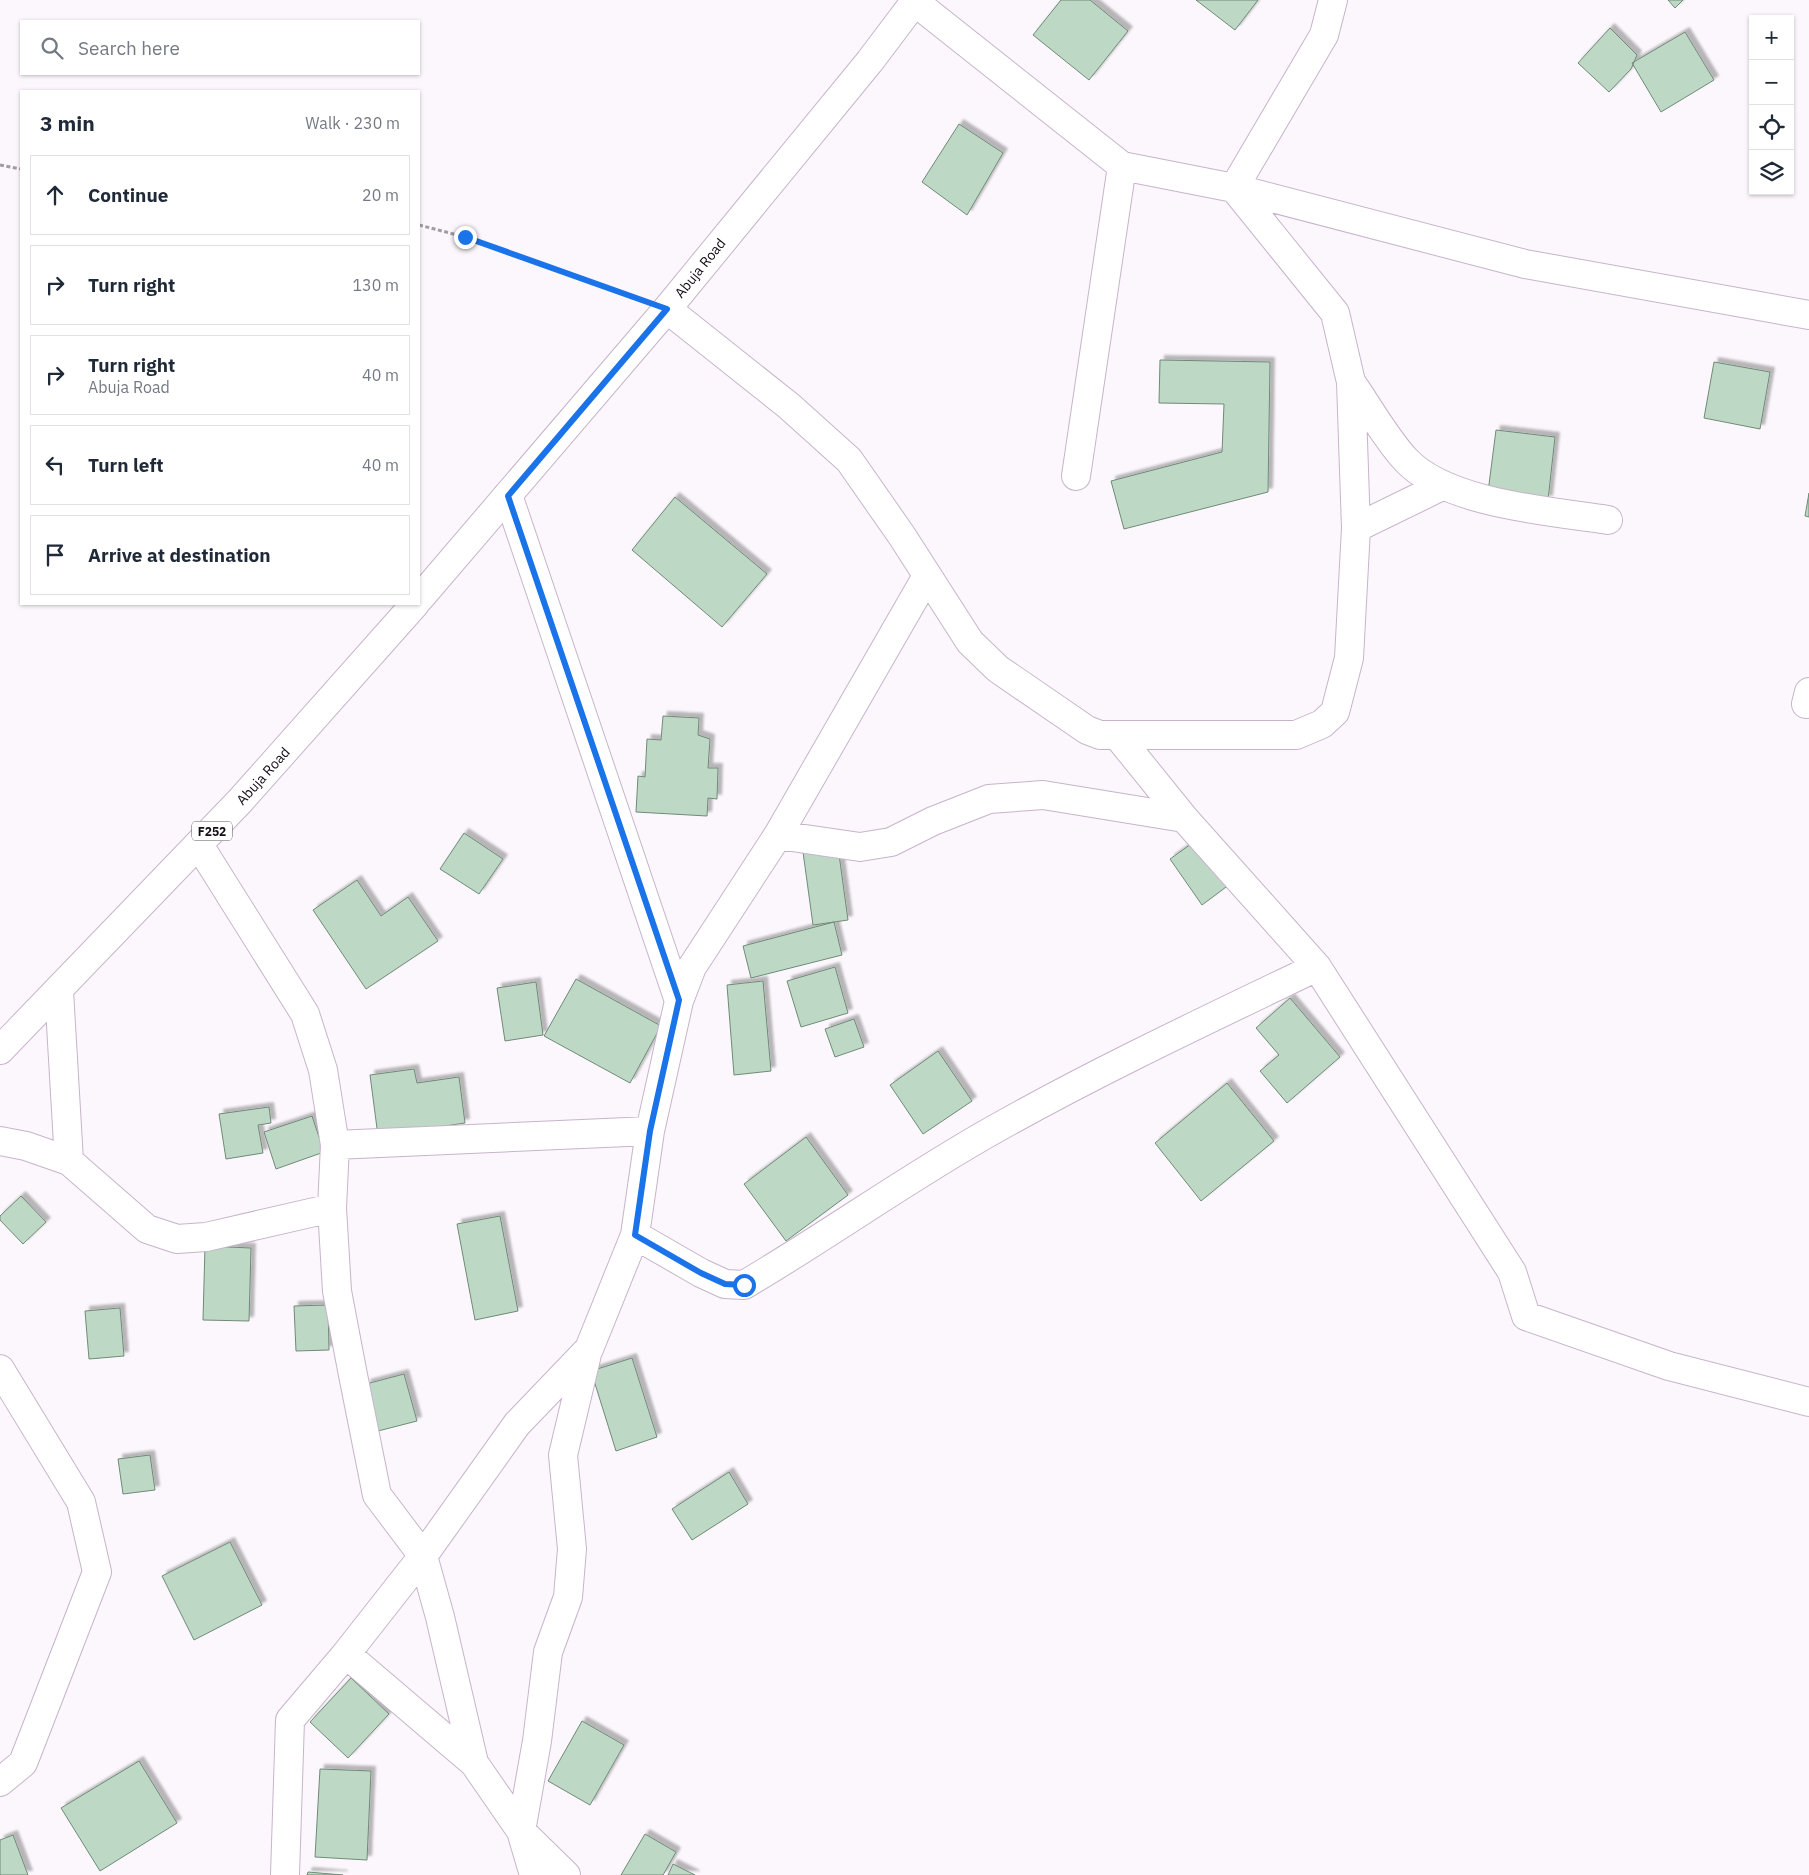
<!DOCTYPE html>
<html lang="en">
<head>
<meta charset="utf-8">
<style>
  :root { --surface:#fff; --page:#f2f2f3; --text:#1f2937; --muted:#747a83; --line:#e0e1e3 }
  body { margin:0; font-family:"IBM Plex Sans",sans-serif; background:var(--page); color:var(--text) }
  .controls { position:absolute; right:15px; top:15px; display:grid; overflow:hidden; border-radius:0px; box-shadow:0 1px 4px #0004 }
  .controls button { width:45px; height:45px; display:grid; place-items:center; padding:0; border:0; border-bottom:1px solid var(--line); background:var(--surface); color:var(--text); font:25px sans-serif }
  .stop { position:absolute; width:15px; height:15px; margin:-11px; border:4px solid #1a73e8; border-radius:50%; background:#fff }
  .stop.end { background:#1a73e8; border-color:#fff; box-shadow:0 1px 5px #0008 }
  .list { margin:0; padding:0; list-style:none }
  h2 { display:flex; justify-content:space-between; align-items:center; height:65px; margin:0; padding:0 20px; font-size:21px }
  h2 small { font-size:16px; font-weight:400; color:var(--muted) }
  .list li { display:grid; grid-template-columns:32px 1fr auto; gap:15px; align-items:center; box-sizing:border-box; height:80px; margin:0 10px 10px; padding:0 10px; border:1px solid var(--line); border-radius:0px }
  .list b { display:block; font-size:19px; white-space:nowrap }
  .list p { margin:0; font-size:16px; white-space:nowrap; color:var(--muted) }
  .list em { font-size:16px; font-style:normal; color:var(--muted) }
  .icon { flex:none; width:28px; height:28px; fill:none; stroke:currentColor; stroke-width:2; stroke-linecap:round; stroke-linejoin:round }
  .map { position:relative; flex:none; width:1809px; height:1875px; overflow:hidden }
  .search { position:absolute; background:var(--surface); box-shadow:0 1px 4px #0004; left:20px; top:20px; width:400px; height:55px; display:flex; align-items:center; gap:12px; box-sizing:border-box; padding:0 18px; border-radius:0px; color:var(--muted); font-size:19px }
  .panel { position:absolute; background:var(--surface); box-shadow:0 1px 4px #0004; left:20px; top:90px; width:400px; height:515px; border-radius:0px }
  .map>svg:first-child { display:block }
  .building { fill:#bdd8c5; stroke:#718a78; filter:url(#shadow) }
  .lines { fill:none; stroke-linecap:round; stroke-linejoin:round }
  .minor-casing { stroke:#c7b4cb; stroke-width:30 }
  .major-casing { stroke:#c7b4cb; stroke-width:30 }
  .path { stroke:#a19ca2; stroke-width:3; stroke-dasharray:4 2.5; stroke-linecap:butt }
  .minor { stroke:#fff; stroke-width:28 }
  .major { stroke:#fff; stroke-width:28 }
  .route { stroke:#1a73e8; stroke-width:6 }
  .labels { text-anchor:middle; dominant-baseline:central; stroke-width:4.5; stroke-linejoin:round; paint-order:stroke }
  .shield { fill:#fff; stroke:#5a555a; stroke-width:1 }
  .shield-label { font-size:12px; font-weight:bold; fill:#130c14 }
  .street-label { font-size:14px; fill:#130c14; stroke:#fff }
</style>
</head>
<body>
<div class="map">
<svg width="1809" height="1875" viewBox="0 0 1809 1875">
  <defs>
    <filter id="shadow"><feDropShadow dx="4.5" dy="-4.5" stdDeviation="1" flood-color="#0004"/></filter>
  </defs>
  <rect width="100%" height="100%" fill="#fbf7fc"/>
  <path class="building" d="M1061,0H1090L1128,31L1089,80L1033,35Z
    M1196,0H1258L1235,30Z
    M1668,0H1683L1675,8Z
    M1610,28L1637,55L1631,69L1609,92L1578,63Z
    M1685,32L1714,80L1661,112L1632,63Z
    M959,124L1003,153L967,215L922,182Z
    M1160,360L1270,362L1268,492L1124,529L1111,481L1222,452L1224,404L1159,403Z
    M1714,362L1770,372L1760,429L1704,418Z
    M1496,430L1555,437L1548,500L1488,492Z
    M1809,493V517L1805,516Z
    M675,497L767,574L722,627L632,550Z
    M663,716L699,718L698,735L710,739L708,768H718L717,799L708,798L707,816L636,812L638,776L645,777L647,739L661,740Z
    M464,833L503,859L479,894L440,869Z
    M1198,839L1230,884L1202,905L1170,859Z
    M838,847L848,920L813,925L803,852Z
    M357,880L381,916L408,897L438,941L366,989L313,910Z
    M834,922L842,955L751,978L743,946Z
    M835,967L848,1013L801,1027L787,981Z
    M576,979L661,1026L630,1083L544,1036Z
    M763,981L771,1071L734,1075L727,985Z
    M536,982L543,1035L505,1041L497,988Z
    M1290,998L1340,1057L1287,1103L1260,1071L1279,1055L1256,1028Z
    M854,1019L864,1047L835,1057L825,1029Z
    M938,1051L972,1101L923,1134L890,1085Z
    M414,1069L417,1083L459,1077L465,1123L378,1136L370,1075Z
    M1227,1083L1274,1141L1201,1201L1155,1143Z
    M269,1107L271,1123L258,1125L263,1153L226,1159L219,1114Z
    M312,1116L324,1152L276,1169L264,1132Z
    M806,1137L848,1195L786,1241L744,1184Z
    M21,1196L46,1222L23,1244L0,1220V1216Z
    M500,1216L518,1311L475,1320L457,1224Z
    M205,1246L251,1248L249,1321L203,1320Z
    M328,1305L329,1350L296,1351L294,1306Z
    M120,1308L124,1356L89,1359L85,1311Z
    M632,1358L657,1437L616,1451L591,1371Z
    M404,1374L417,1421L378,1431L366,1384Z
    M150,1455L155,1490L123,1494L118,1459Z
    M729,1472L748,1504L692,1540L672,1509Z
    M230,1542L262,1605L194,1640L162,1576Z
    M351,1678L389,1714L348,1758L310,1722Z
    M582,1721L624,1745L590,1805L548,1781Z
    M139,1761L177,1823L100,1871L61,1808Z
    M320,1769L371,1771L367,1860L315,1857Z
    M645,1834L676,1852L663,1875H621Z
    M13,1835L28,1875H0V1840Z
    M673,1864L695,1875H668Z
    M308,1872L343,1875H307Z"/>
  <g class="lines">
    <g class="minor-casing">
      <path id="minor" d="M915,2L1122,166L1234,188L1525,264L1809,315
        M667,309L789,406L849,460L902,536L970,642L998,669L1087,730L1100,735H1296L1322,724L1335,712L1349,658L1356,528L1351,382L1335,313L1234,188L1324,35L1333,0
        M1351,382C1368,406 1386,439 1406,460C1447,504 1550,511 1608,520
        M1076,476L1122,166
        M508,495L679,1001
        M1356,528L1442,486
        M1806,704L1809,692
        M1117,735L1184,818L1317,967L1512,1272L1526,1316L1669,1366L1809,1402
        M778,835L860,847L891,842L933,821L989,799L1043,795L1184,818
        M199,845L305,1014L323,1070L335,1145L332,1208L337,1291L353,1375L377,1495L423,1556L346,1654L290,1720L285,1875
        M59,991L69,1161
        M0,1141L26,1146L69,1161L147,1229L177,1239L206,1237L332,1208
        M335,1145L650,1131
        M635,1235L701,1273L725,1284L744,1285C829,1235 909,1177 995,1129C1100,1070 1209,1019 1317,967
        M0,1369L81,1502L97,1572L23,1763L0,1782
        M346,1654L474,1763
        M534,1875L521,1831L474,1763L440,1617L423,1556L517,1424L589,1349L635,1235L650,1131L679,1001L692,967L778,835L927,576
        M566,1875L521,1831L537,1741L548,1652L568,1597L572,1549L563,1455L588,1350"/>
    </g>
    <g class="major-casing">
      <path id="major" d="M419,599L667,309L870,61L916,0
        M0,1050L240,801L415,604"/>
    </g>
    <path class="path" d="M0,165L21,169
      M419,225L465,237L631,296"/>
    <use href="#minor" class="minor"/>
    <use href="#major" class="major"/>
  </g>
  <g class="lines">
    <path class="route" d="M465,237L667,309L508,496L679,1000L650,1131L635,1235L701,1273L725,1284L744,1285"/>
  </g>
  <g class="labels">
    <rect class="shield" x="192" y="821.5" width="40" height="19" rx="4"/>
    <g class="shield-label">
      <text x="212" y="831">F252</text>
    </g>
    <g class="street-label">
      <text transform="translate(700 268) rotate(-51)">Abuja Road</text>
      <text transform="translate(263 776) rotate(-48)">Abuja Road</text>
    </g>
  </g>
</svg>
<div class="controls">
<button>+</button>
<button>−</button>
<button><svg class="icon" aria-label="locate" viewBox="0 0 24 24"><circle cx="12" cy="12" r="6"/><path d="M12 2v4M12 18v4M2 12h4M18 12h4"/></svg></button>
<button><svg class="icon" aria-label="layers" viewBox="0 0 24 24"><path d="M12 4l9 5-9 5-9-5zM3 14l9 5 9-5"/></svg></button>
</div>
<div class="stop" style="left:744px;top:1285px"></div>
<div class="stop end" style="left:465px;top:237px"></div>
<div class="search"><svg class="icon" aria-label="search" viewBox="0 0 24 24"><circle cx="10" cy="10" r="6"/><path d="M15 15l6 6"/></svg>Search here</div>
<section class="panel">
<h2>3 min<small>Walk · 230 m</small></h2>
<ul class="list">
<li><svg class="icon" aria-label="ahead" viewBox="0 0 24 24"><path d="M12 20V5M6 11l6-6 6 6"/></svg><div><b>Continue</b></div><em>20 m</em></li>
<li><svg class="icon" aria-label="right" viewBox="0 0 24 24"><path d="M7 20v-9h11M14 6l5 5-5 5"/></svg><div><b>Turn right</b></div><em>130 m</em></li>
<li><svg class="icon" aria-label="right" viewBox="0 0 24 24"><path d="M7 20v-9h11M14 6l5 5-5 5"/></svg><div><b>Turn right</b><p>Abuja Road</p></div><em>40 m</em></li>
<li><svg class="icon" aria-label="left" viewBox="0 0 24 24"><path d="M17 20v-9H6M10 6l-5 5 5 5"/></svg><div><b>Turn left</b></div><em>40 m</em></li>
<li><svg class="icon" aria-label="arrive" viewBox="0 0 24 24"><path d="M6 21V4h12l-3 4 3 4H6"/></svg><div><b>Arrive at destination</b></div></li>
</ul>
</section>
</div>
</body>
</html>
